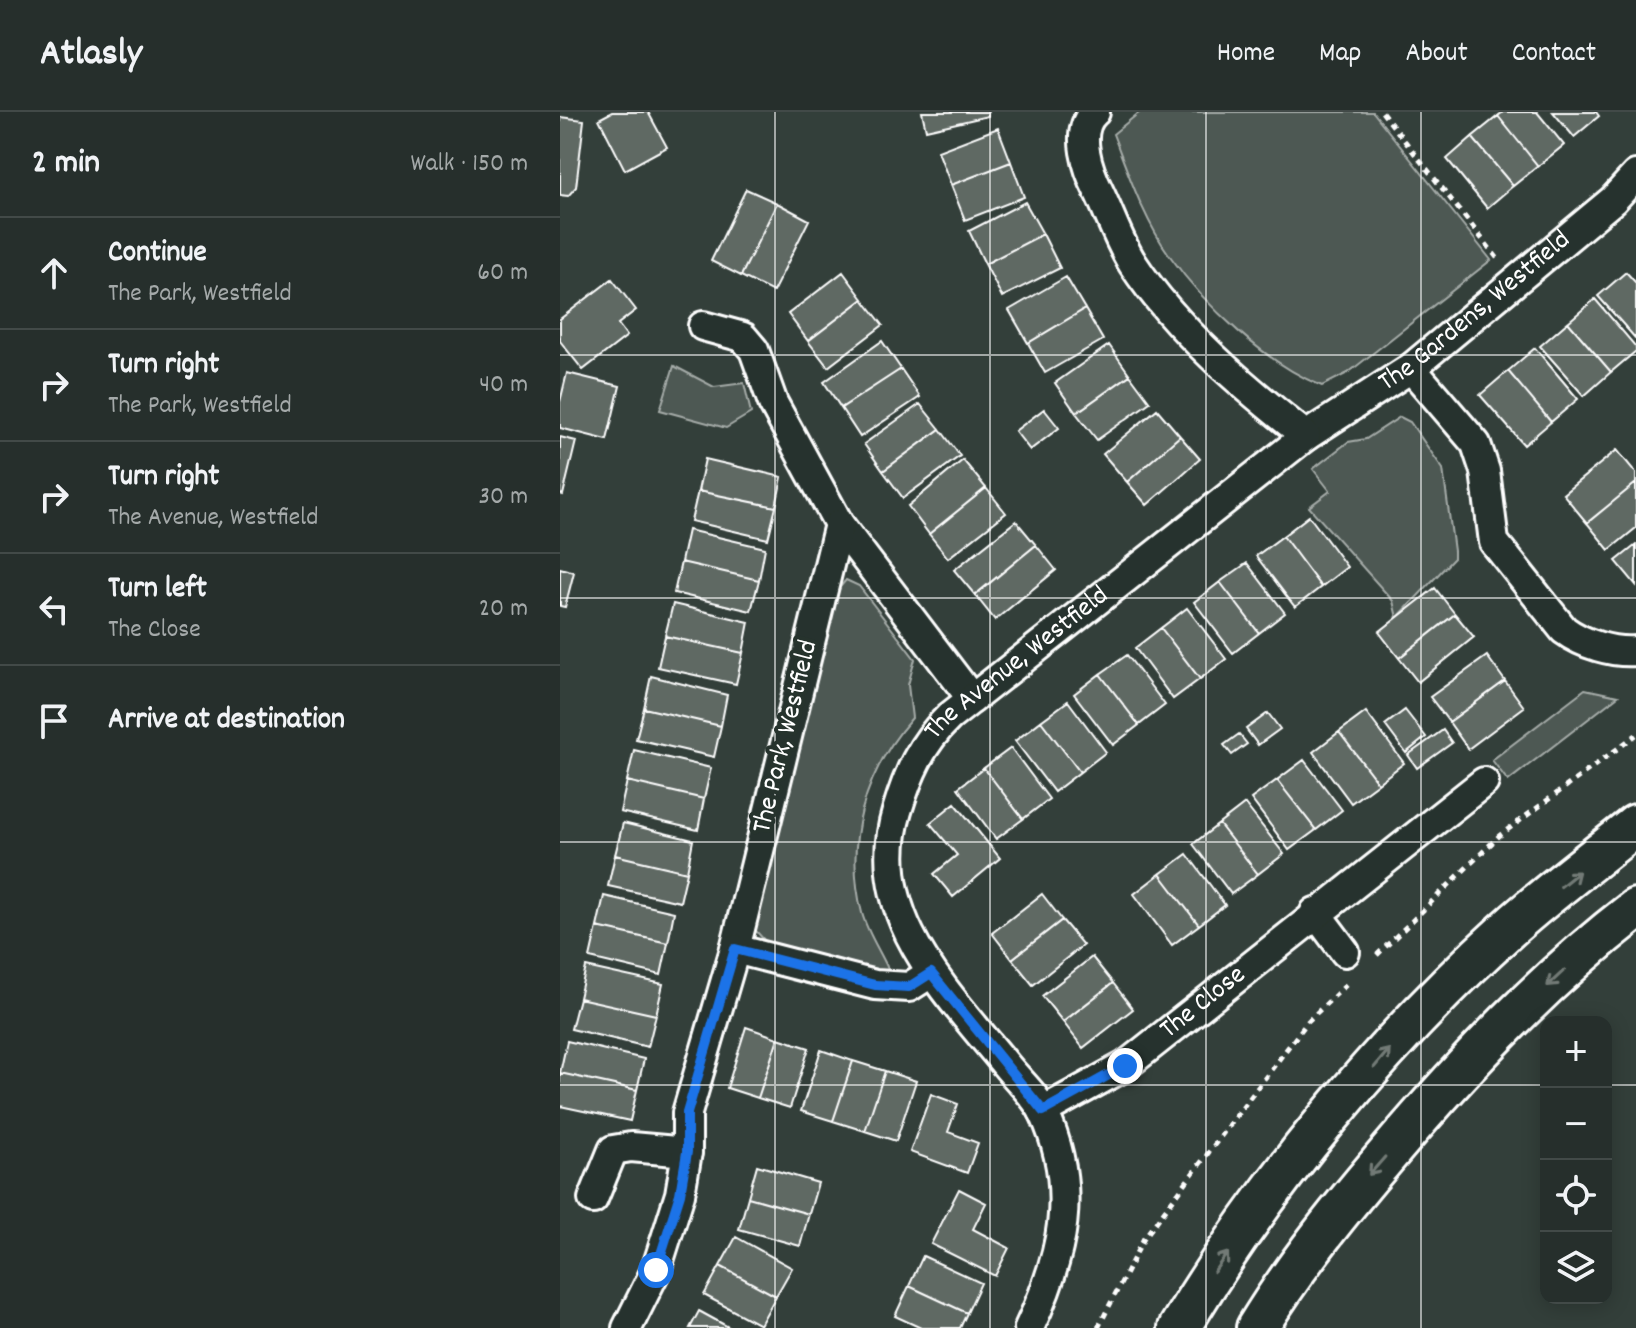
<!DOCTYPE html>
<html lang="en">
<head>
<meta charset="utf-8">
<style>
  :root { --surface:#262f2c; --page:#323b38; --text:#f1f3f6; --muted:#a4a9a9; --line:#424a48 }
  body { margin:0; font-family:Dekko,sans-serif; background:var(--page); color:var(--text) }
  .controls { position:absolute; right:24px; bottom:24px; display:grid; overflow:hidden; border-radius:16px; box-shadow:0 4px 20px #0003 }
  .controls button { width:72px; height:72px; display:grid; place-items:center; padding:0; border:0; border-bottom:2px solid var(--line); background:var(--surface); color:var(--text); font:40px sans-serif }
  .stop { position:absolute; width:24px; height:24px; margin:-18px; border:6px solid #1a73e8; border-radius:50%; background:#fff }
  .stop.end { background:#1a73e8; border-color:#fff; box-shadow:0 2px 8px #0008 }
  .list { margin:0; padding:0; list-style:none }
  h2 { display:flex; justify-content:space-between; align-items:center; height:104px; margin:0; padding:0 32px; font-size:34px }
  h2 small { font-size:26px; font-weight:400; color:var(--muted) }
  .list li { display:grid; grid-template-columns:52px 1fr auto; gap:24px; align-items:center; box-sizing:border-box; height:112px; padding:0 32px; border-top:2px solid var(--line) }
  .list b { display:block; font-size:30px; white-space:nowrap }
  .list p { margin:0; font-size:26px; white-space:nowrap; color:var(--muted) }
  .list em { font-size:26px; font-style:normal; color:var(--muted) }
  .icon { flex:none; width:44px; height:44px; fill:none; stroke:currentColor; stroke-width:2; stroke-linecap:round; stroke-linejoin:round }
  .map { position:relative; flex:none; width:1076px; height:1216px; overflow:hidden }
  header { display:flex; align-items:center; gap:48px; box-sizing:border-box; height:112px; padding:0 40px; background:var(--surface); border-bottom:2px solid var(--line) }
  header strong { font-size:38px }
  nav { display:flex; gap:44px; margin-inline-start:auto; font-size:28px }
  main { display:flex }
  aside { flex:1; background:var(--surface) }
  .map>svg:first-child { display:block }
  .green { fill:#4d5853; stroke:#a6aca9; stroke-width:2 }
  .building { fill:#5f6964; stroke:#fff; stroke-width:2 }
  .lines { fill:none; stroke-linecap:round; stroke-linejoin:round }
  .minor-casing { stroke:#fff; stroke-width:34 }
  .secondary-casing { stroke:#fff; stroke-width:46 }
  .path { stroke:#fff; stroke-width:5; stroke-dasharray:6 6; stroke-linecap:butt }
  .minor { stroke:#26332d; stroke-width:28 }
  .secondary { stroke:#26332d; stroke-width:40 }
  .oneway { stroke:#727a76 }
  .route { stroke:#1a73e8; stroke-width:10 }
  .grid { fill:none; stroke:#fff; stroke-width:2; stroke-opacity:0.55 }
  .labels { text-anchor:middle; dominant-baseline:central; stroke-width:8; stroke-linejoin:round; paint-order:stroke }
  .street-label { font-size:28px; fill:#fff; stroke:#26332d }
</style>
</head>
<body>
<header>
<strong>Atlasly</strong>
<nav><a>Home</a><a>Map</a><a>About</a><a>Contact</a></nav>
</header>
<main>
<aside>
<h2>2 min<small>Walk · 150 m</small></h2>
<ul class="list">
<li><svg class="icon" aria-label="ahead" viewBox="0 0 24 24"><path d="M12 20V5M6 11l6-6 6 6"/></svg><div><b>Continue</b><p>The Park, Westfield</p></div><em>60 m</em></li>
<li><svg class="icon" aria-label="right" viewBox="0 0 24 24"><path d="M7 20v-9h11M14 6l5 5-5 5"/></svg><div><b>Turn right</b><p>The Park, Westfield</p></div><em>40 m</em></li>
<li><svg class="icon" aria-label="right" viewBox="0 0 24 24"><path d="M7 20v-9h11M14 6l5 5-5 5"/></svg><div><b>Turn right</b><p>The Avenue, Westfield</p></div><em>30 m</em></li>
<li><svg class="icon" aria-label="left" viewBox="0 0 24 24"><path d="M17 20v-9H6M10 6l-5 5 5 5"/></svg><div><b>Turn left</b><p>The Close</p></div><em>20 m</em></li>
<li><svg class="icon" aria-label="arrive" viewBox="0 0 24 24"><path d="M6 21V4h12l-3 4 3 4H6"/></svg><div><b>Arrive at destination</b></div></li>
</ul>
</aside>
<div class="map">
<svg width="1076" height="1216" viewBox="0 0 1076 1216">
  <rect width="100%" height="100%" fill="#333f3a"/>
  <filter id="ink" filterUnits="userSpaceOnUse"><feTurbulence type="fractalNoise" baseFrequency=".0125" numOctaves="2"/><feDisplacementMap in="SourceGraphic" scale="16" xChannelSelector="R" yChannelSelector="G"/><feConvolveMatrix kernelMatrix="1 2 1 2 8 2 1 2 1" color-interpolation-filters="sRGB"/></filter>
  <g filter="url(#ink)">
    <path class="green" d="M580,0H813L931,148L788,261L762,274C707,252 644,193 610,144C584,108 569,63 553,22Z
      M114,254L154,275L184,271L191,301L166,316L100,298Z
      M840,305L850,310L883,357L894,439V446L837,506L833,489L749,395L770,379L753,357L788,330L806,327Z
      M286,468L299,474L355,547L348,573L352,606C304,660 284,730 302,801C307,820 320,839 328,857L327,866L206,830L196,819L194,803L275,481Z
      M1025,577L1058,584L948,669L932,648Z"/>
    <path class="building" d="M52,0H88L107,35L65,58L39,7Z
      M362,0H428V4L366,18Z
      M943,0H977L1004,33L978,54L938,4Z
      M993,0H1036L1039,4L1014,25Z
      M938,4L978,54L953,74L912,25Z
      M0,5L24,8L16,75L8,84L0,83Z
      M438,16L451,50L391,73L378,39Z
      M912,25L953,74L927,96L887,47Z
      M451,50L464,85L405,108L391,73Z
      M186,77L217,91L181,164L151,149Z
      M465,90L483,122L425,152L409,119Z
      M217,91L249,108L213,180L181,164Z
      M483,122L500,156L442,185L425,152Z
      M283,160L303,187L248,229L228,202Z
      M1066,160L1076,171V227L1038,184Z
      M506,165L525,197L468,231L449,198Z
      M52,167L76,198L58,212L67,224L23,258L0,229V207Z
      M303,187L323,213L268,255L248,229Z
      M1035,187L1076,235V239L1051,260L1008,210Z
      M525,197L543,228L485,261L468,231Z
      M1008,210L1051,260L1024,284L980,234Z
      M322,229L341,257L281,296L264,270Z
      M549,233L570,263L516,301L495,271Z
      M975,236L1018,287L991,310L948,259Z
      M341,257L360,285L300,325L281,296Z
      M948,259L991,310L964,333L920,283Z
      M7,261L60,274L47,328L0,316V290Z
      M570,263L590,290L537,328L516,301Z
      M360,292L380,317L323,359L304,332Z
      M484,297L499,316L470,338L455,319Z
      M597,297L620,324L567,370L543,342Z
      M380,317L400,344L343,386L323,359Z
      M620,324L640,347L587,393L567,370Z
      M0,325L16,329L3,383L0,382Z
      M1057,338L1076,361V371L1027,411L1003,382Z
      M145,347L222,365L216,395L138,379Z
      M403,348L426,376L369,422L348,394Z
      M1076,371V416L1049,438L1027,411Z
      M426,376L446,401L388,446L369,422Z
      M138,379L216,395L208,427L131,409Z
      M749,404L787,455L761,475L723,424Z
      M456,409L476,433L415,483L394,458Z
      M128,418L205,436L199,468L121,450Z
      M723,424L761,475L735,495L696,444Z
      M476,433L496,458L435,508L415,483Z
      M1076,433V473L1056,449Z
      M121,450L199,468L191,499L114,481Z
      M687,451L725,501L699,521L660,470Z
      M0,456L14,460L5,495L0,494Z
      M660,470L699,521L673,541L634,490Z
      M875,476L895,502L839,546L819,520Z
      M113,492L189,510L183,541L105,524Z
      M627,496L666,547L640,567L601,516Z
      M895,502L914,525L858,570L839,546Z
      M601,516L640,567L613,587L575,536Z
      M105,524L183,541L176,572L98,555Z
      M567,543L605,593L579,613L540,562Z
      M927,544L945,569L889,610L870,585Z
      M540,562L579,613L553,633L514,582Z
      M91,564L167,583L161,614L84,596Z
      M945,569L964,595L908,637L889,610Z
      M508,589L546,640L520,660L481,609Z
      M84,596L161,614L154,645L76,627Z
      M845,598L866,625L846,641L825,613Z
      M806,600L844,651L818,671L779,620Z
      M708,601L720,617L698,633L686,617Z
      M481,609L520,660L494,680L455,629Z
      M883,618L892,631L857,656L848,643Z
      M779,620L818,671L791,691L753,640Z
      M679,622L687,632L672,643L664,633Z
      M451,636L489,687L463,707L424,656Z
      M74,638L151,656L144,687L67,669Z
      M744,648L782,698L756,718L717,668Z
      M424,656L463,707L436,727L398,676Z
      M717,668L756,718L729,738L691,687Z
      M67,669L144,687L138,718L60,700Z
      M395,691L440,746L393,785L374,762L397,743L370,711Z
      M685,692L724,742L698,762L659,712Z
      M63,711L133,728L127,760L55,743Z
      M659,712L698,762L671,782L633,732Z
      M627,742L665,793L639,813L600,762Z
      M55,743L127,760L120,790L48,774Z
      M600,762L639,813L612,833L574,782Z
      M482,782L502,808L452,847L432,821Z
      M44,784L114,800L108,831L37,815Z
      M502,808L523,833L473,873L452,847Z
      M37,815L108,831L101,863L30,846Z
      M532,845L553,871L503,910L482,884Z
      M26,855L103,872L96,903L19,886Z
      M553,871L573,897L523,936L503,910Z
      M19,886L96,903L88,935L11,917Z
      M186,915L218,926L198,986L167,976Z
      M218,926L249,936L230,996L198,986Z
      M7,929L84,947L77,978L0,961Z
      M261,938L293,949L273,1009L241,999Z
      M293,949L325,959L305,1019L273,1009Z
      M325,959L356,969L336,1029L305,1019Z
      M0,961L77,978L70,1009L0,994Z
      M371,982L398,992L388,1020L418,1031L407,1061L350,1040Z
      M197,1053L258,1071L249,1102L188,1085Z
      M399,1077L426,1091L413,1117L449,1136L435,1164L371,1132Z
      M188,1085L249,1102L240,1134L179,1117Z
      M176,1125L232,1156L216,1184L160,1154Z
      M363,1144L421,1171L407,1201L349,1174Z
      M160,1154L216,1184L200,1213L144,1183Z
      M349,1174L407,1201L400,1216H361L335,1204Z
      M139,1199L170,1216H130Z"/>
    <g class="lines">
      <g class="minor-casing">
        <g id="minor">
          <path d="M143,214L183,225L194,238L213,291L279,412L412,587"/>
          <path d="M851,256L916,332L925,359L934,430L1004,518C1023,532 1052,541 1076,539"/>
          <path id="s1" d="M746,324L851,256L1053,88L1076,63"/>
          <path d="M279,412L175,837L315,873L349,875L371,861"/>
          <path d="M755,800L785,840"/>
          <path id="s2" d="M483,999L565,954L924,670"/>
          <path d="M33,1087L53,1038L71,1035L127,1040"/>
          <path d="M67,1216L96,1158L120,1082L127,1040V1001L175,837"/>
          <path id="s3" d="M469,1216C503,1144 519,1077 484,1001C476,984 458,968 446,953C386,879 306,802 337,699C348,662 361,632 389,605L746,324C684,275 617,219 573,152C559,130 550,103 539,80C529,60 513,19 535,0"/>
        </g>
      </g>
      <g class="secondary-casing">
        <path id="secondary" d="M619,1216C705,1072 824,929 948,817C989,780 1034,747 1076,713
          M697,1216C736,1152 784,1093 833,1036C907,949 985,867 1076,797"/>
      </g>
      <path class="path" d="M822,0L938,147
        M817,843L939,724L1076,623
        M538,1216L584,1126L748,909L787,872"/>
      <use href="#minor" class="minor"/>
      <use href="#secondary" class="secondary"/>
    </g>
    <defs><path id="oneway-shaft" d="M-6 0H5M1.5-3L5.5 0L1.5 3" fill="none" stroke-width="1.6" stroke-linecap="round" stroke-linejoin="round" transform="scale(2)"/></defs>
    <g class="oneway">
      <use href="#oneway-shaft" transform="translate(1010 767) rotate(-39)"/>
      <use href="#oneway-shaft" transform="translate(996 866) rotate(137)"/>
      <use href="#oneway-shaft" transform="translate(822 946) rotate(-50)"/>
      <use href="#oneway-shaft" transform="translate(817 1054) rotate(131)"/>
      <use href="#oneway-shaft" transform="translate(661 1150) rotate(-54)"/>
    </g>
  </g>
  <g class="lines" filter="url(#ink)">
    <path class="route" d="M96,1158L120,1082L127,1040V1001L175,837L315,873L349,875L371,861L483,999L565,954"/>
  </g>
  <path class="grid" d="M215,0V1216M430,0V1216M646,0V1216M861,0V1216M0,243H1076M0,486H1076M0,730H1076M0,973H986M1046,973H1076"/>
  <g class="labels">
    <g class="street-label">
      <text stroke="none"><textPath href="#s1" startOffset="210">The Gardens, Westfield</textPath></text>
      <text stroke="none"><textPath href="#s3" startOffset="770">The Avenue, Westfield</textPath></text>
      <text transform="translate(227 625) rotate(-76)">The Park, Westfield</text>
      <text stroke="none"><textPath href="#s2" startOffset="194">The Close</textPath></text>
    </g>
  </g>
</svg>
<div class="controls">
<button>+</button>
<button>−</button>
<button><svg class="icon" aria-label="locate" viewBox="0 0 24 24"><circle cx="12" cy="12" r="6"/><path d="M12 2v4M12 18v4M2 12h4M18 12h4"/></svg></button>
<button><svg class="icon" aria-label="layers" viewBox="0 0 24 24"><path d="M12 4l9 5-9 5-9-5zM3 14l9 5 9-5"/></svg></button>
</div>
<div class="stop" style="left:96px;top:1158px"></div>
<div class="stop end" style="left:565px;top:954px"></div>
</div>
</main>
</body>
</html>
